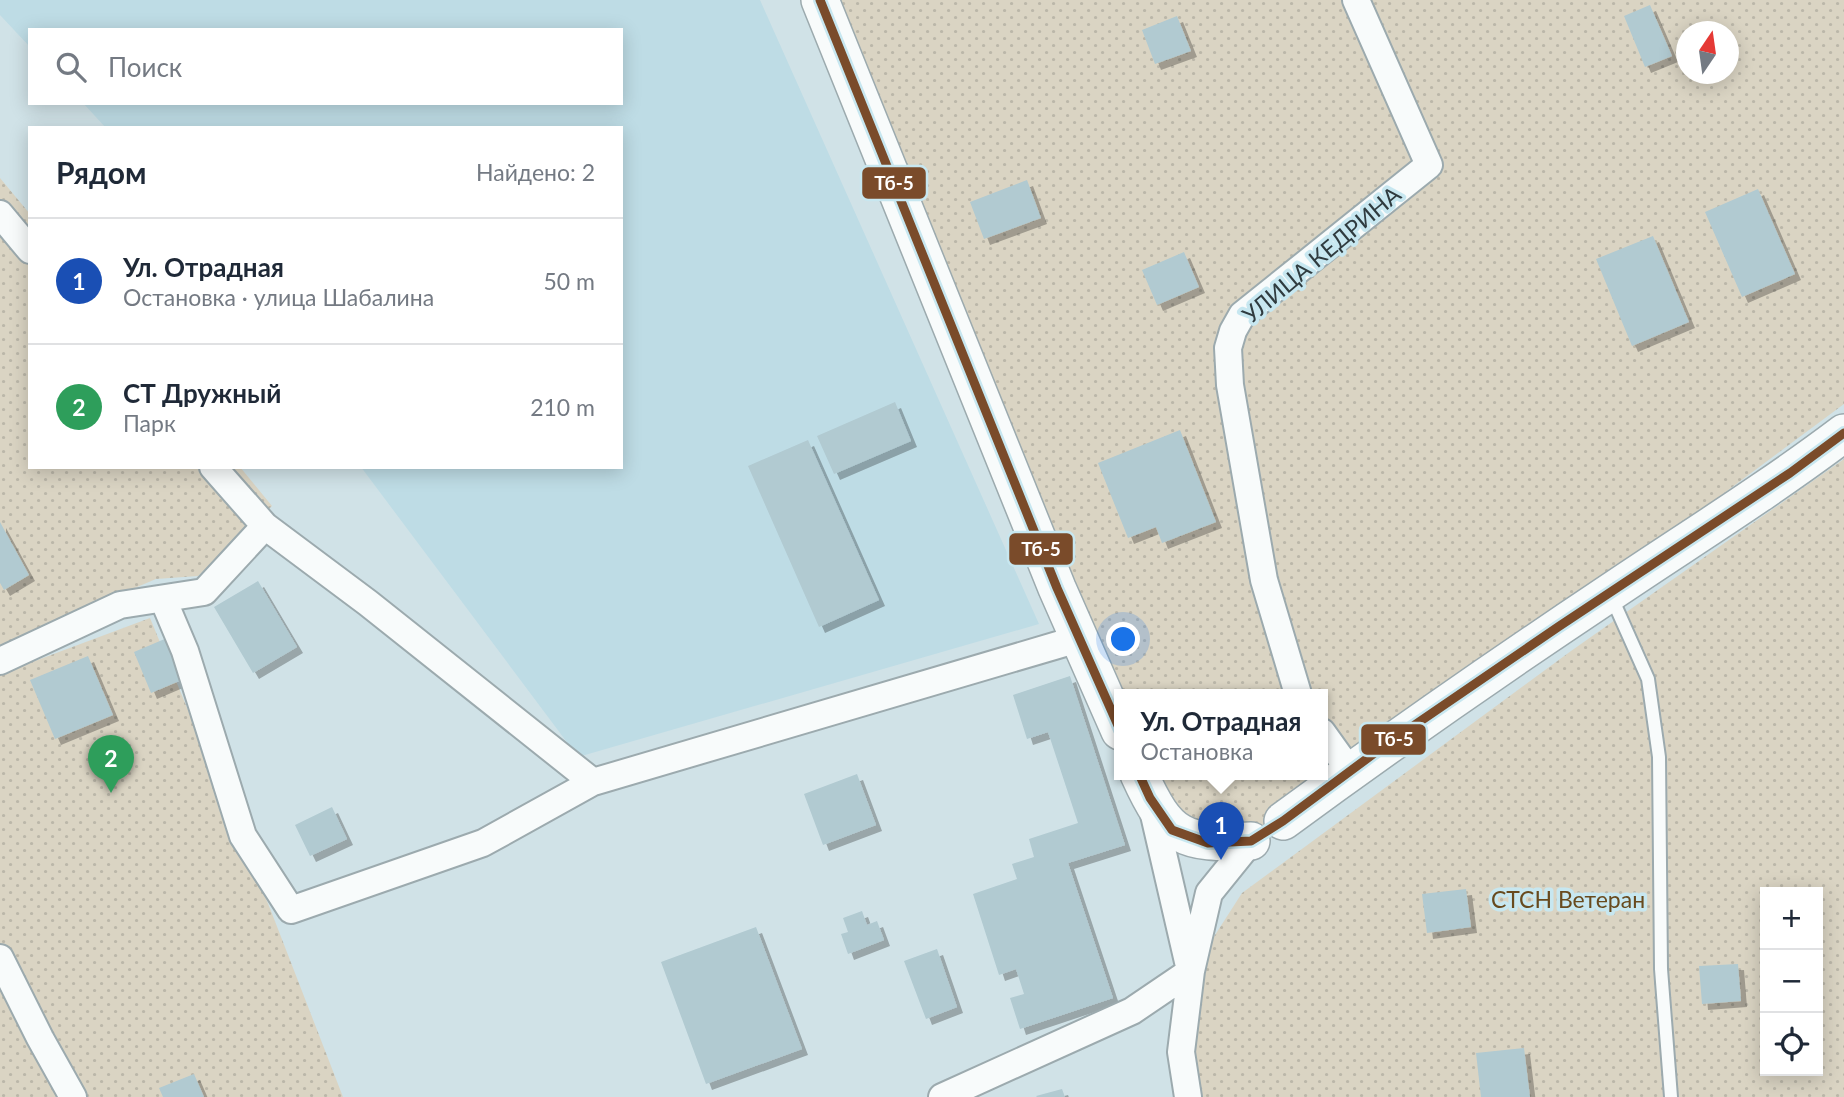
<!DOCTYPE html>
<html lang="ru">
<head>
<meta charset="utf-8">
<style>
  :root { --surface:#fff; --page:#f6f6f7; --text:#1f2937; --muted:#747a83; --line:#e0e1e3; --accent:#67757a }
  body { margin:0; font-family:Lato,sans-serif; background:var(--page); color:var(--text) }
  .controls { position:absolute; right:21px; bottom:21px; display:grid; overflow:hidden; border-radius:0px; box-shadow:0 4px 18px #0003 }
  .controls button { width:63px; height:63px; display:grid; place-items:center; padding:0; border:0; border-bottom:2px solid var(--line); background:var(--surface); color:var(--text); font:35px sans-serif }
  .compass { position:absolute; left:1676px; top:21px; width:63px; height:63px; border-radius:50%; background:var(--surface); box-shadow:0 4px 18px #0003; rotate:13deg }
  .you { position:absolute; left:1124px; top:640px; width:24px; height:24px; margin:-18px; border:5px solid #fff; border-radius:50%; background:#1a73e8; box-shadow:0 0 0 10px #1a73e833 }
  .badge { display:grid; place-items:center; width:46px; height:46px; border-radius:50%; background:var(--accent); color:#fff; font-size:23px; font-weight:700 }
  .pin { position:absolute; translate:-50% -58px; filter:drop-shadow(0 2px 4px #0008) }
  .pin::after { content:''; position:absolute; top:37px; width:24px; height:21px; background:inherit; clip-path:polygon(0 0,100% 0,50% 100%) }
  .popup { position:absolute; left:1114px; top:689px; width:214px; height:91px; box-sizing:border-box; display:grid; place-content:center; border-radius:0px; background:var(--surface); filter:drop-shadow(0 2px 5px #0005); font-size:23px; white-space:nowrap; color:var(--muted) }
  .popup b { font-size:26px; color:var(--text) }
  .popup::after { content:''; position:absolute; left:50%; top:100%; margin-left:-14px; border:14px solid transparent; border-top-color:var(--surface) }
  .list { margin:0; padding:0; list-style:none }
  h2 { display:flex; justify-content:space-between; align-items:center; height:91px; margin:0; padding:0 28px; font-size:30px }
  h2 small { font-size:23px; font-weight:400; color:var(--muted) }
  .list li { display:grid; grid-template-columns:46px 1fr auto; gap:21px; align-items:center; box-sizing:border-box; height:126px; padding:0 28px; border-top:2px solid var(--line) }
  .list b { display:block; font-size:26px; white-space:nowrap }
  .list p { margin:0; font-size:23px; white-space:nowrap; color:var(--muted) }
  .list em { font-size:23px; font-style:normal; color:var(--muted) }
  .icon { flex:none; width:38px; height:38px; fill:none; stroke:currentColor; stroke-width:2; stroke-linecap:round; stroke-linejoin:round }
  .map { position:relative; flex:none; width:1844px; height:1097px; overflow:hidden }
  .search { position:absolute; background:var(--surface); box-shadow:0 4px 18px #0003; left:28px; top:28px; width:595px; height:77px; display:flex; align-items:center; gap:18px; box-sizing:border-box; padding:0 24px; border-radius:0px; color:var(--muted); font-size:26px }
  .panel { position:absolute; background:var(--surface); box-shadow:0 4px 18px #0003; left:28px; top:126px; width:595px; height:343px; border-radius:0px }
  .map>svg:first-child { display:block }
  .built { fill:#bedce5 }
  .garden { fill:url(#garden-dots); fill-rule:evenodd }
  .building { fill:#b1cad1; filter:url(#shadow) }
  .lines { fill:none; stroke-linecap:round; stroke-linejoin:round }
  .service-casing { stroke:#9caaae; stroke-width:16 }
  .minor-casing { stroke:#9caaae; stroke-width:30 }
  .secondary-casing { stroke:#9caaae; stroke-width:40 }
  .service { stroke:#f8fbfb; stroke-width:12 }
  .minor { stroke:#f8fbfb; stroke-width:26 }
  .secondary { stroke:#f8fbfb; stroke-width:37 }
  .bus-1-casing { stroke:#c7e7f0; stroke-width:14 }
  .bus-1 { stroke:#7a4b2a; stroke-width:9 }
  .labels { text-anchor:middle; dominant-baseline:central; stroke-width:7; stroke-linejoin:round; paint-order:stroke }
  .street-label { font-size:23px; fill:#2f3b3f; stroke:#c7e7f0 }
  .park-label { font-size:23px; fill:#684a1e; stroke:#c7e7f0 }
  .line-badge { stroke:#c7e7f0; stroke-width:2.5 }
  .badge-label { font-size:19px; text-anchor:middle; font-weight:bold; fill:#fff }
</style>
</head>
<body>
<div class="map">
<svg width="1844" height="1097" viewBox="0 0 1844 1097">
  <defs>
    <pattern id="garden-dots" width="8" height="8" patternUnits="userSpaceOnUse" patternTransform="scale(1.75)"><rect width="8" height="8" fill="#dad4c3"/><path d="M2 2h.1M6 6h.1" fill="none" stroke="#bbb7a9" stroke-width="1.8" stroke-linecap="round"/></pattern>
    <filter id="shadow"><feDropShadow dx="6" dy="6" stdDeviation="0" flood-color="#0004"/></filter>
  </defs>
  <rect width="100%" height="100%" fill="#d0e2e7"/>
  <path class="built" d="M0,0H760L1039,624L578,757L361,467H621V128H106L83,103H621V30H30V47L0,15Z"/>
  <path class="garden" d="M820,0H1844V404L1283,821L1208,843L1140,774H1322V694H1120ZM1686,32H1728V74H1686Z
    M0,178L30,214V467H240L272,506L198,576L156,579L0,645Z
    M1844,459V1097H1192L1188,977L1242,893L1571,651ZM1765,892H1818V1071H1765Z
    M150,618L271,911L343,1097H0V674Z"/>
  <path class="building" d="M1650,5L1672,56L1645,67L1624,16Z
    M1177,16L1191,51L1155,64L1142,30Z
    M1027,180L1041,218L984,239L970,202Z
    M1758,189L1795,274L1742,297L1705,212Z
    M1653,236L1689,322L1632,346L1596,259Z
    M1184,252L1199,287L1157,305L1142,270Z
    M895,402L911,441L834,474L817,436Z
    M1180,430L1216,522L1162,543L1156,527L1128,538L1098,463Z
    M808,440L879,600L819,627L748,466Z
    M0,522L29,575L4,590L0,583Z
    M258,581L297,647L253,673L214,607Z
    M167,638L184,679L151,693L134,652Z
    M88,656L113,715L55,739L30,680Z
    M1070,676L1125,845L1068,863L1113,998L1020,1029L1010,998L1024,994L1016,969L999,975L973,894L1017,879L1012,864L1034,857L1029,839L1078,823L1048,732L1027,739L1013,695Z
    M857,774L876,825L823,845L804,794Z
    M332,807L347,839L310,856L295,825Z
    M1466,889L1471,927L1427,933L1422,894Z
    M862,911L867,925L877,921L884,940L848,954L841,934L848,932L843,918Z
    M756,927L802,1049L706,1084L661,962Z
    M937,949L957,1007L926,1019L904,961Z
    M1738,964L1741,1001L1702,1004L1699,966Z
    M1524,1048L1530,1097H1481L1476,1053Z
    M194,1074L204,1097H163L159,1088Z
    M1062,1089L1065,1097H1037L1036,1096Z"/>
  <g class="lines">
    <g class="service-casing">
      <path id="service" d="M1611,596L1648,679L1659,757L1661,969L1671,1097"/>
    </g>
    <g class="minor-casing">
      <path id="minor" d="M0,214L30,250
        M213,467L265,526L368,603L593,782L1078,639
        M163,599L185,651L243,836L291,910L483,843L593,782
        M0,661L120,605L204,592L265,526
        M1298,694L1264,580L1230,385L1228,348L1233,331L1242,315L1429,165L1356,0
        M1322,732L1350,771
        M1152,806L1189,966
        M0,958L40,1038L73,1097
        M942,1097L1132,1011L1191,971
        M1188,1097L1181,1052L1191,971L1209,893L1251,841"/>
    </g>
    <g class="secondary-casing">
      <path id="secondary" d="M820,0L1057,588L1120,731
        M1139,774C1168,838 1182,844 1251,841
        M1283,821C1388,744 1494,670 1602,598C1683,543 1766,492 1844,433"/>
    </g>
    <use href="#service" class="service"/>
    <use href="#minor" class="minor"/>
    <use href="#secondary" class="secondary"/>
    <g class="bus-1-casing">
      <path id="bus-1" d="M820,0L1057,588L1120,730
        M1139,774L1150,798L1172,830L1208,843L1251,841L1283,821L1384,746L1558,627L1790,473L1844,433"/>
    </g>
    <use href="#bus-1" class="bus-1"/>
  </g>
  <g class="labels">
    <g class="street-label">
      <text transform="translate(1321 254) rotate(-40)">УЛИЦА КЕДРИНА</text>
    </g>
    <g class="park-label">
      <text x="1568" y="899">СТСН Ветеран</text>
    </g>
  </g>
  <g class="line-badge">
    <rect x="861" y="166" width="66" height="34" rx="7" fill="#7a4b2a"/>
    <rect x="1008" y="532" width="66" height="34" rx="7" fill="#7a4b2a"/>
    <rect x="1360" y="723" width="67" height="33" rx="7" fill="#7a4b2a"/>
  </g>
  <g class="badge-label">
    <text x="894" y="190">Тб-5</text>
    <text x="1041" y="556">Тб-5</text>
    <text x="1394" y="746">Тб-5</text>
  </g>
</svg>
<div class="controls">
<button>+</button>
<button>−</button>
<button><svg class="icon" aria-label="locate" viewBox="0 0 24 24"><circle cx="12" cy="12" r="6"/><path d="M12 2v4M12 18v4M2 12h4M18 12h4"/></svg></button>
</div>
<svg class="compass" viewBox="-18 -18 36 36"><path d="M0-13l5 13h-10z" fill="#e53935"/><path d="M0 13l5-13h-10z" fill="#747a83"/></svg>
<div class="you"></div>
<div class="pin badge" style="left:1221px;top:860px;background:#1a4fb4">1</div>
<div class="popup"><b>Ул. Отрадная</b>Остановка</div>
<div class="pin badge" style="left:111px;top:793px;background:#2e9e5b">2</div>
<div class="search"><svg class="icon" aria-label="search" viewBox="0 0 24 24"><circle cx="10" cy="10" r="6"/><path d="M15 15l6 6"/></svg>Поиск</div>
<section class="panel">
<h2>Рядом<small>Найдено: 2</small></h2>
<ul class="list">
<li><span class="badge" style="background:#1a4fb4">1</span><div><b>Ул. Отрадная</b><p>Остановка · улица Шабалина</p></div><em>50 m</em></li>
<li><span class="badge" style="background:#2e9e5b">2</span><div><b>СТ Дружный</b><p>Парк</p></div><em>210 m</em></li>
</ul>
</section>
</div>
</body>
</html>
